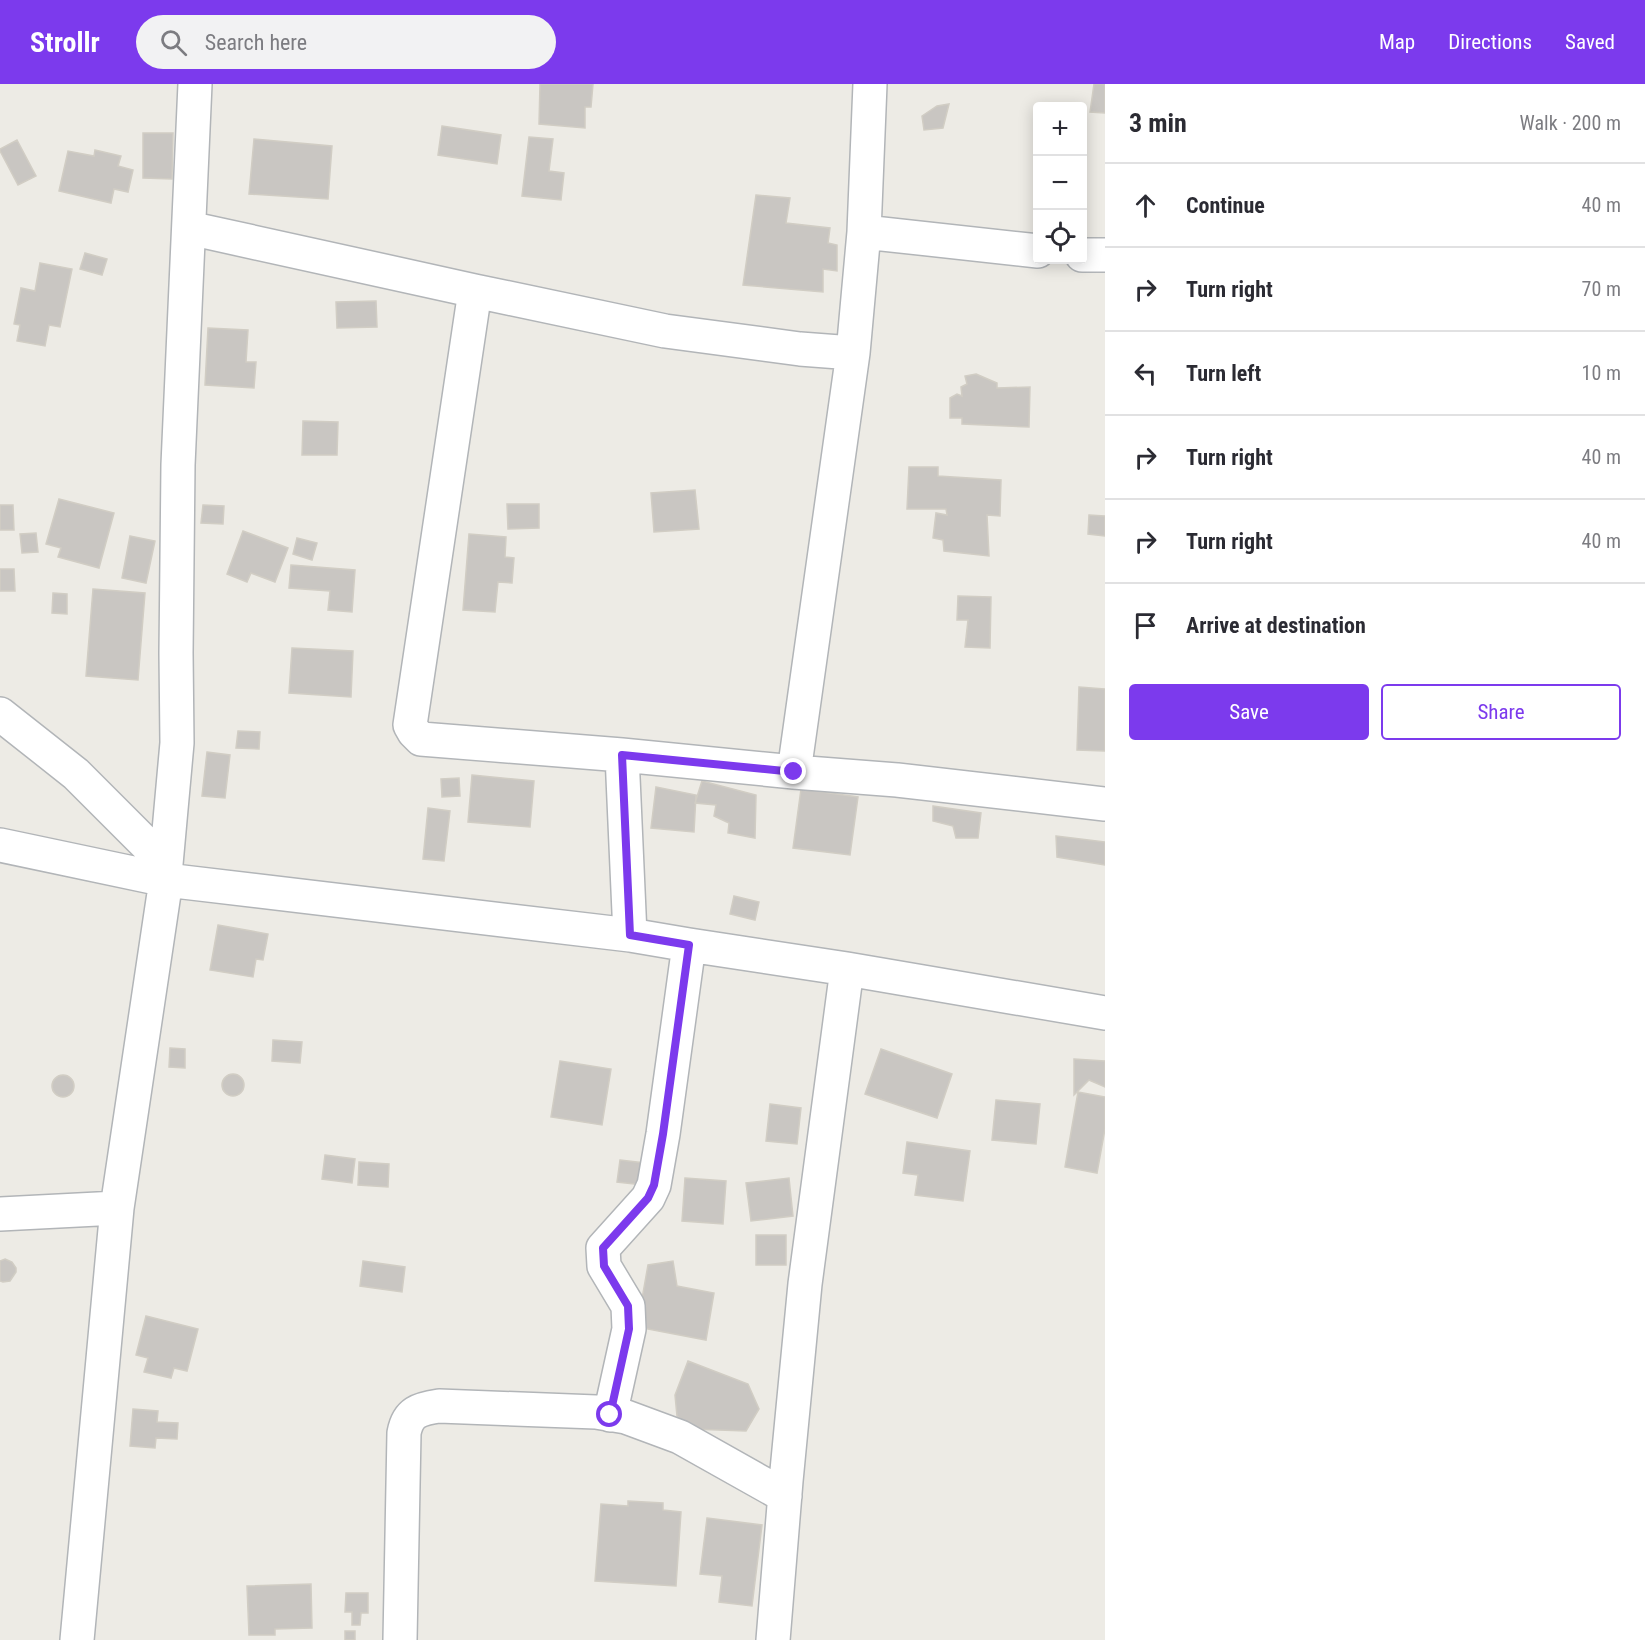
<!DOCTYPE html>
<html lang="en">
<head>
<meta charset="utf-8">
<style>
  :root { --surface:#fff; --page:#f2f2f3; --text:#2b2b33; --muted:#7c7c81; --line:#e1e1e2; --accent:#7c3aed }
  body { margin:0; font-family:"Roboto Condensed",sans-serif; background:var(--page); color:var(--text) }
  .controls { position:absolute; right:18px; top:18px; display:grid; overflow:hidden; border-radius:6px; box-shadow:0 3px 15px #0003 }
  .controls button { width:54px; height:54px; display:grid; place-items:center; padding:0; border:0; border-bottom:2px solid var(--line); background:var(--surface); color:var(--text); font:30px sans-serif }
  .stop { position:absolute; width:18px; height:18px; margin:-14px; border:4px solid #7c3aed; border-radius:50%; background:#fff }
  .stop.end { background:#7c3aed; border-color:#fff; box-shadow:0 2px 6px #0008 }
  .list { margin:0; padding:0; list-style:none }
  h2 { display:flex; justify-content:space-between; align-items:center; height:78px; margin:0; padding:0 24px; font-size:26px }
  h2 small { font-size:20px; font-weight:400; color:var(--muted) }
  .list li { display:grid; grid-template-columns:39px 1fr auto; gap:18px; align-items:center; box-sizing:border-box; height:84px; padding:0 24px; border-top:2px solid var(--line) }
  .list b { display:block; font-size:22px; white-space:nowrap }
  .list em { font-size:20px; font-style:normal; color:var(--muted) }
  .actions { display:flex; gap:12px; padding:18px 24px }
  .actions a { flex:1; padding:14px 0; border:2px solid var(--accent); border-radius:6px; text-align:center; font-size:21px; color:var(--accent) }
  .actions .main { background:var(--accent); color:#fff }
  .icon { flex:none; width:33px; height:33px; fill:none; stroke:currentColor; stroke-width:2; stroke-linecap:round; stroke-linejoin:round }
  .map { position:relative; flex:none; width:1105px; height:1556px; overflow:hidden }
  header { display:flex; align-items:center; gap:36px; box-sizing:border-box; height:84px; padding:0 30px; background:var(--accent); color:#fff }
  header strong { font-size:28px }
  nav { display:flex; gap:33px; margin-inline-start:auto; font-size:21px }
  .search { width:420px; height:54px; background:var(--page); display:flex; align-items:center; gap:15px; box-sizing:border-box; padding:0 21px; border-radius:33px; color:var(--muted); font-size:22px }
  main { display:flex }
  aside { flex:1; background:var(--surface) }
  .map>svg:first-child { display:block }
  .building { fill:#c9c6c2; stroke:#d1cdc4; stroke-width:1.5 }
  .lines { fill:none; stroke-linecap:round; stroke-linejoin:round }
  .minor-casing { stroke:#b2b5b8; stroke-width:36 }
  .minor { stroke:#fff; stroke-width:33 }
  .route { stroke:#7c3aed; stroke-width:8 }
</style>
</head>
<body>
<header>
<strong>Strollr</strong>
<div class="search"><svg class="icon" aria-label="search" viewBox="0 0 24 24"><circle cx="10" cy="10" r="6"/><path d="M15 15l6 6"/></svg>Search here</div>
<nav><a>Map</a><a>Directions</a><a>Saved</a></nav>
</header>
<main>
<div class="map">
<svg width="1105" height="1556" viewBox="0 0 1105 1556">
  <rect width="100%" height="100%" fill="#edebe5"/>
  <path class="building" d="M540,0H593L591,23H585V44L539,40Z
    M1094,0H1105V29L1090,28Z
    M949,20L943,44L924,46L922,32L937,22Z
    M442,42L501,51L497,80L438,71Z
    M143,49H173L172,95L143,94Z
    M529,53L553,55L549,87L564,89L561,116L522,112Z
    M254,55L332,62L328,115L249,110Z
    M17,56L36,92L18,101L0,67V65Z
    M95,66L121,72L118,82L133,86L128,108L114,105L111,119L59,107L68,67L94,72Z
    M756,111L790,114L786,139L830,144L828,159L837,161V187L823,185V208L743,201Z
    M85,169L107,175L102,191L80,185Z
    M40,179L72,185L60,243L49,241L45,262L17,257L20,241L14,240L21,204L35,207Z
    M376,217L377,243L337,244L336,218Z
    M208,244L248,246L246,278H256L254,304L205,301Z
    M976,290L997,299V304L1030,303L1029,343L962,340V334H950V314L957,310L962,312L961,303L967,300L965,292Z
    M303,337L338,338L337,371H302Z
    M909,383H938V392L1001,396L1000,432L987,431L989,472L944,467L943,456L933,454L936,429L947,431L946,425H907Z
    M695,406L699,445L654,448L651,409Z
    M59,415L114,429L99,484L58,473L61,464L46,460Z
    M507,420H539V444L508,445Z
    M0,421H13L14,446H0Z
    M203,421L224,422L223,440L201,439Z
    M1089,431L1105,432V452L1088,450Z
    M243,447L288,464L275,498L251,489L247,498L227,490Z
    M36,449L38,468L22,469L20,450Z
    M469,450L506,453L505,473L514,474L512,499L498,498L495,528L463,526Z
    M130,452L155,457L146,499L122,494Z
    M297,454L317,459L312,476L293,470Z
    M291,481L355,486L352,528L328,526L330,507L289,504Z
    M0,485H14L15,507H0Z
    M93,505L145,509L138,596L86,592Z
    M53,509L67,510V530L52,529Z
    M958,512L991,513L990,564L965,563L968,536H957Z
    M292,564L353,567L351,613L289,609Z
    M1079,603L1105,605V667L1077,666Z
    M238,647L260,648L259,665L236,664Z
    M207,668L230,671L225,714L202,712Z
    M472,691L534,697L530,743L468,738Z
    M459,694L460,712L442,713L441,695Z
    M702,697L756,711L755,754L728,749L729,739L714,732L716,721L695,719Z
    M656,703L696,711L694,748L651,744Z
    M801,705L858,713L850,771L793,764Z
    M933,722L981,729L978,754H956L953,742L933,737Z
    M428,724L450,727L444,777L423,775Z
    M1056,752L1105,758V781L1057,773Z
    M734,812L759,818L755,836L730,830Z
    M218,841L268,850L263,876L256,875L253,893L210,886Z
    M273,956L302,958L300,979L272,977Z
    M170,964L185,965V984L169,983Z
    M881,965L952,990L937,1034L865,1010Z
    M1074,975L1105,977V1003L1089,996L1074,1011Z
    M560,977L611,985L602,1041L551,1033Z
    M222 1001a11 11 0 1 1 22 0a11 11 0 1 1-22 0Z
    M52 1002a11 11 0 1 1 22 0a11 11 0 1 1-22 0Z
    M1078,1008L1105,1013V1045L1097,1089L1065,1083Z
    M996,1016L1040,1020L1036,1060L992,1056Z
    M770,1020L801,1024L797,1060L766,1057Z
    M907,1058L970,1067L963,1117L915,1111L918,1091L903,1089Z
    M325,1071L355,1075L352,1099L322,1095Z
    M620,1076L645,1079L643,1101L617,1098Z
    M359,1078L389,1080L388,1103L358,1101Z
    M685,1094L726,1097L723,1140L682,1137Z
    M789,1094L793,1132L751,1137L746,1099Z
    M756,1151H786V1181H756Z
    M5,1175L12,1178L16,1184V1188L10,1197L3,1198L0,1197V1177Z
    M363,1177L405,1183L402,1208L360,1202Z
    M673,1177L677,1202L714,1209L706,1256L637,1243L648,1181Z
    M146,1232L198,1245L187,1287L174,1284L171,1294L144,1288L148,1274L136,1271Z
    M688,1277L748,1300L759,1325L746,1347L691,1345L677,1332L675,1311Z
    M133,1325L158,1327L157,1338L178,1339L177,1355L156,1354L155,1364L130,1362Z
    M628,1417L663,1419V1426L681,1428L676,1502L595,1497L601,1420L628,1422Z
    M707,1434L762,1441L752,1522L719,1518L722,1492L700,1490Z
    M311,1500L312,1544L275,1545V1551H249L247,1502Z
    M346,1509H368V1529H361L360,1541H352V1528H345Z
    M345,1547H355V1556H345Z"/>
  <g class="lines">
    <g class="minor-casing">
      <path id="minor" d="M189,144L475,207L665,247L800,265L853,269
        M864,148L1038,167
        M1082,171H1105
        M475,207L410,641L414,648L421,655L622,671L794,688L897,696L1105,720
        M0,630L76,690L166,780
        M622,671L630,851
        M794,688L853,269L864,148L870,0
        M0,761L166,796L630,851L689,861L847,885L1105,929
        M0,1130L117,1124
        M610,1331L629,1245L628,1222L604,1182L603,1164L648,1114L654,1101L663,1050L689,861
        M77,1556L117,1124L166,796V780L177,659L176,569L178,381L195,0
        M400,1556L404,1349C408,1328 419,1325 439,1322L596,1328L626,1333L680,1353L785,1412
        M773,1556L786,1397L805,1200L847,885"/>
    </g>
    <use href="#minor" class="minor"/>
  </g>
  <g class="lines">
    <path class="route" d="M610,1331L629,1245L628,1222L604,1182L603,1164L648,1114L654,1101L663,1050L689,861L630,851L622,671L794,688"/>
  </g>
</svg>
<div class="controls">
<button>+</button>
<button>−</button>
<button><svg class="icon" aria-label="locate" viewBox="0 0 24 24"><circle cx="12" cy="12" r="6"/><path d="M12 2v4M12 18v4M2 12h4M18 12h4"/></svg></button>
</div>
<div class="stop" style="left:610px;top:1331px"></div>
<div class="stop end" style="left:794px;top:688px"></div>
</div>
<aside>
<h2>3 min<small>Walk · 200 m</small></h2>
<ul class="list">
<li><svg class="icon" aria-label="ahead" viewBox="0 0 24 24"><path d="M12 20V5M6 11l6-6 6 6"/></svg><div><b>Continue</b></div><em>40 m</em></li>
<li><svg class="icon" aria-label="right" viewBox="0 0 24 24"><path d="M7 20v-9h11M14 6l5 5-5 5"/></svg><div><b>Turn right</b></div><em>70 m</em></li>
<li><svg class="icon" aria-label="left" viewBox="0 0 24 24"><path d="M17 20v-9H6M10 6l-5 5 5 5"/></svg><div><b>Turn left</b></div><em>10 m</em></li>
<li><svg class="icon" aria-label="right" viewBox="0 0 24 24"><path d="M7 20v-9h11M14 6l5 5-5 5"/></svg><div><b>Turn right</b></div><em>40 m</em></li>
<li><svg class="icon" aria-label="right" viewBox="0 0 24 24"><path d="M7 20v-9h11M14 6l5 5-5 5"/></svg><div><b>Turn right</b></div><em>40 m</em></li>
<li><svg class="icon" aria-label="arrive" viewBox="0 0 24 24"><path d="M6 21V4h12l-3 4 3 4H6"/></svg><div><b>Arrive at destination</b></div></li>
</ul>
<div class="actions"><a class="main">Save</a><a>Share</a></div>
</aside>
</main>
</body>
</html>
